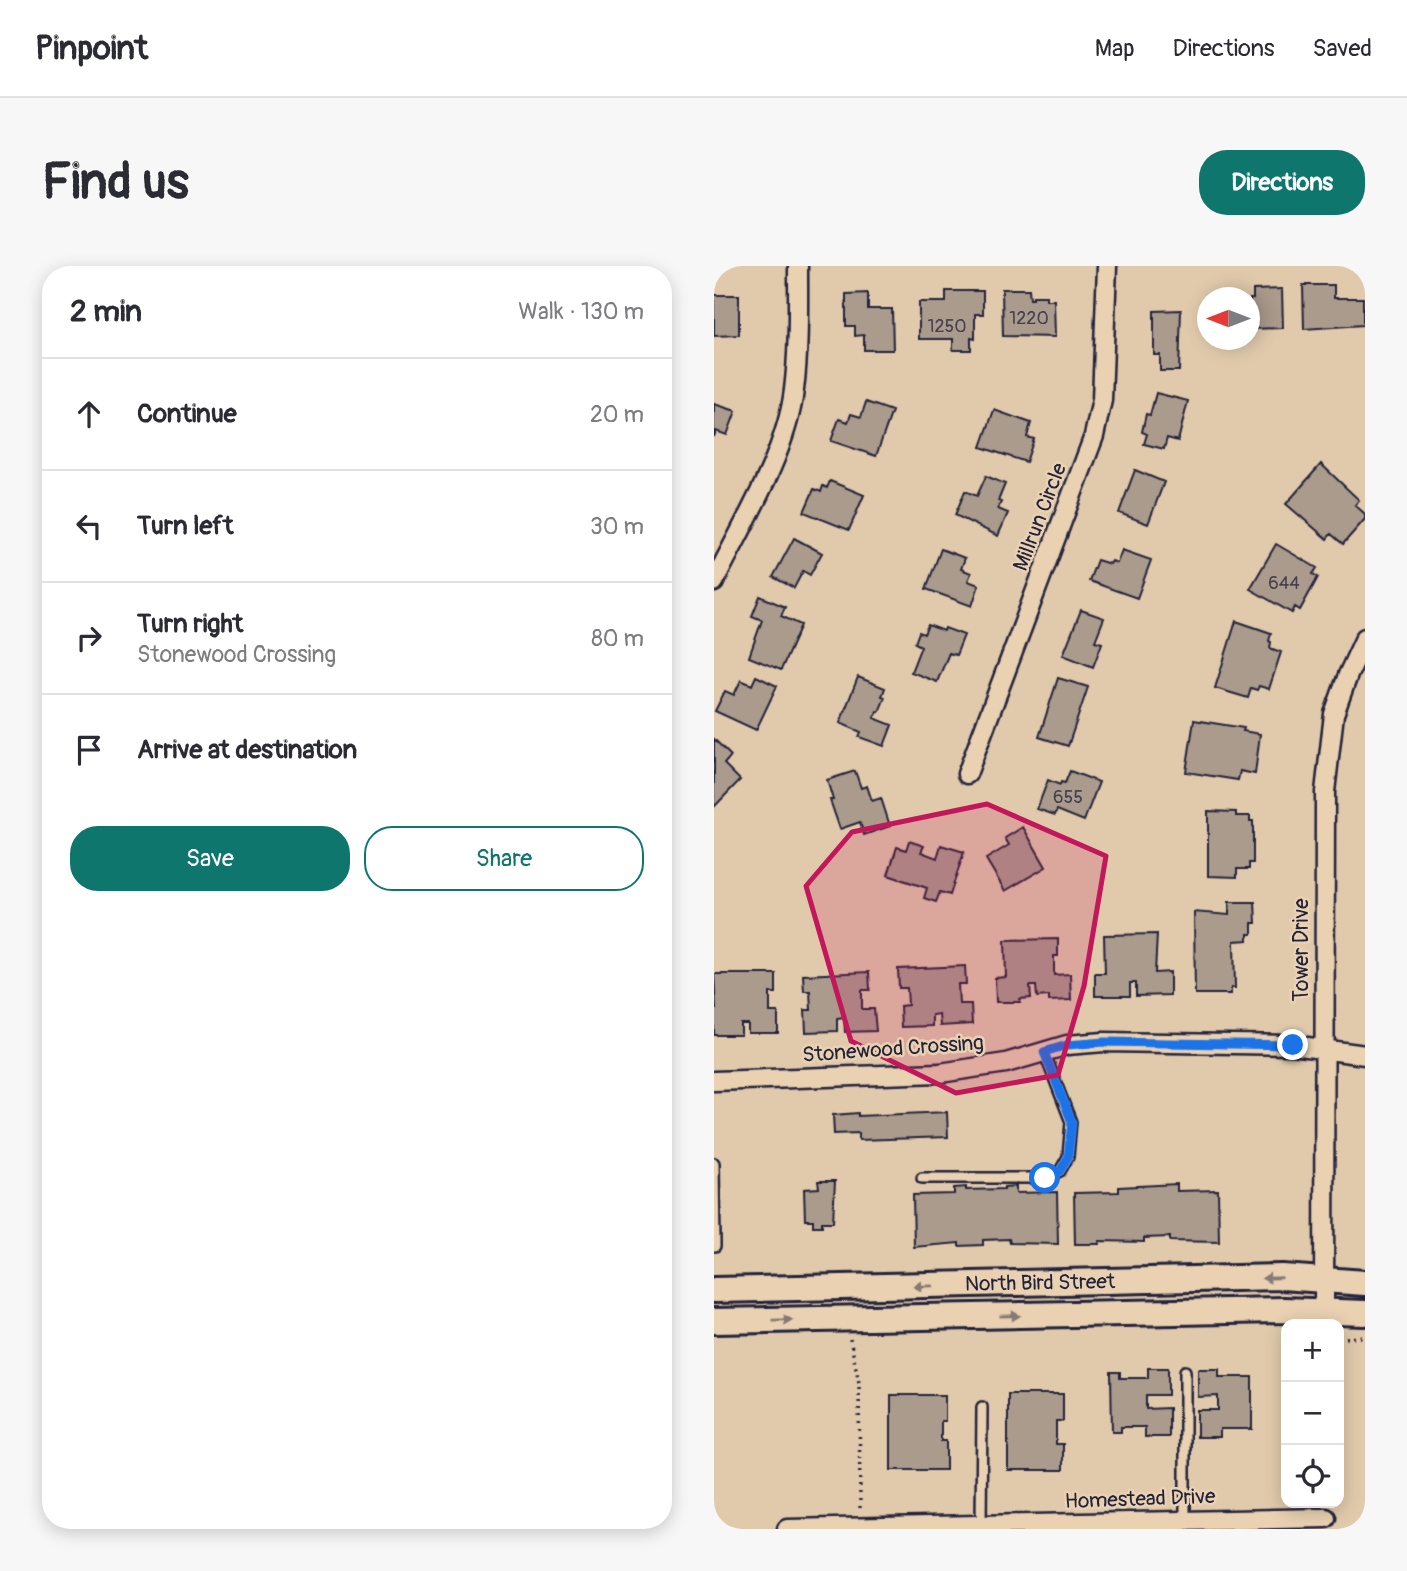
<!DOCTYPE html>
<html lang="en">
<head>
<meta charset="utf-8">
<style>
  :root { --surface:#fff; --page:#f7f7f7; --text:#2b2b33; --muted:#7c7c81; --line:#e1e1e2; --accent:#0f766e }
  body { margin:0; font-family:Pangolin,sans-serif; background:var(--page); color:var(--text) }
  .controls { position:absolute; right:21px; bottom:21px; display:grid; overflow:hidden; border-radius:14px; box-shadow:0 4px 18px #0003 }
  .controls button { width:63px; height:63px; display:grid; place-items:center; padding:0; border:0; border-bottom:2px solid var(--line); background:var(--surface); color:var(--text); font:35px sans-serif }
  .compass { position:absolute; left:483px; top:21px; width:63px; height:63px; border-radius:50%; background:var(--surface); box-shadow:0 4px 18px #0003; rotate:270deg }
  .stop { position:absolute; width:21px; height:21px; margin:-16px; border:5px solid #1a73e8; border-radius:50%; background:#fff }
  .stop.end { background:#1a73e8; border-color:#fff; box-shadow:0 2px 7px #0008 }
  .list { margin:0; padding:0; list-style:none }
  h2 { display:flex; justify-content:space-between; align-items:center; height:91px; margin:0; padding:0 28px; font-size:30px }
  h2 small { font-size:23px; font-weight:400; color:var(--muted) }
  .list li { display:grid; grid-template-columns:46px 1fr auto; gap:21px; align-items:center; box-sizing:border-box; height:112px; padding:0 28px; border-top:2px solid var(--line) }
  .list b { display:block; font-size:26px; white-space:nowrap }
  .list p { margin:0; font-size:23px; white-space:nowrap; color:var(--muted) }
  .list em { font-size:23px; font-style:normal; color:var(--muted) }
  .actions { display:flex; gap:14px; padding:21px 28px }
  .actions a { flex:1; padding:16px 0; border:2px solid var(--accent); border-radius:28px; text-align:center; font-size:24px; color:var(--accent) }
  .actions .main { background:var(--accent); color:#fff }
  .icon { flex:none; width:38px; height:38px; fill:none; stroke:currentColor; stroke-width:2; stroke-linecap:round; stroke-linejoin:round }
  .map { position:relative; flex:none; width:651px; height:1263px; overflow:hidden; border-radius:28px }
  header { display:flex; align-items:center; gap:42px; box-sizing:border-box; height:98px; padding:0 35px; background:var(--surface); border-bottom:2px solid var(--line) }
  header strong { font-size:33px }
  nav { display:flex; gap:38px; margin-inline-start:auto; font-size:24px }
  .intro { display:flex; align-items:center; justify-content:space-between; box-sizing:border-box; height:168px; padding:0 42px }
  h1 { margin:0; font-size:49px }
  .button { padding:18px 32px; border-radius:28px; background:var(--accent); color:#fff; font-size:24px; font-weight:700 }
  main { display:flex; gap:42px; padding:0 42px }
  aside { flex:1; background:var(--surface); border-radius:28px; box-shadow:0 4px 18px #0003 }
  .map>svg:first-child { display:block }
  .building { fill:#ab9b8c; stroke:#22223b; stroke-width:2 }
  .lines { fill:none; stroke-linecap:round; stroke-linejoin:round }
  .lane-casing { stroke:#22223b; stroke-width:14 }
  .street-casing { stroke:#22223b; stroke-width:23 }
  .secondary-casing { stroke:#22223b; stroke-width:30 }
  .path { stroke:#22223b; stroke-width:3.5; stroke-dasharray:2 5; stroke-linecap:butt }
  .lane { stroke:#e9d1b1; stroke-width:9 }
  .street { stroke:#e9d1b1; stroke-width:18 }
  .secondary { stroke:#e9d1b1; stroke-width:24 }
  .oneway { fill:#867a76 }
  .route { stroke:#1a73e8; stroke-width:9 }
  .marked { fill:#c2185b; fill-opacity:0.2; stroke:#c2185b; stroke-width:5; stroke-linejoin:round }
  .labels { text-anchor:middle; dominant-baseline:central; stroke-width:5; stroke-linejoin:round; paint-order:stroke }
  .number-label { font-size:18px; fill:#44404f }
  .street-label { font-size:21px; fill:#22223b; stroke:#e9d1b1 }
</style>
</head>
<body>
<header>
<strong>Pinpoint</strong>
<nav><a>Map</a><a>Directions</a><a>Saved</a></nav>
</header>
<div class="intro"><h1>Find us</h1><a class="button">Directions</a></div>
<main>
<aside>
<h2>2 min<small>Walk · 130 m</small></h2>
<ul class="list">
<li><svg class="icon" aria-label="ahead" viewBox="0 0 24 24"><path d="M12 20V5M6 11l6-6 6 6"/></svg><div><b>Continue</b></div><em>20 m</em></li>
<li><svg class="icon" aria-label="left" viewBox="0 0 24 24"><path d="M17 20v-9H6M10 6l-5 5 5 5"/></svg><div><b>Turn left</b></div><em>30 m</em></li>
<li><svg class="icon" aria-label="right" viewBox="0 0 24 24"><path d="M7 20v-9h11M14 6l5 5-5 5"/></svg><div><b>Turn right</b><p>Stonewood Crossing</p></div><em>80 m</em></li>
<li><svg class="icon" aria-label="arrive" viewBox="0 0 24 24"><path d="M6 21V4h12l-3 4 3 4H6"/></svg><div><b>Arrive at destination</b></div></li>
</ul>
<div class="actions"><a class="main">Save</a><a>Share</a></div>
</aside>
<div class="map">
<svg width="651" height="1263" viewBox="0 0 651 1263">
  <rect width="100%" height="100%" fill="#e1caac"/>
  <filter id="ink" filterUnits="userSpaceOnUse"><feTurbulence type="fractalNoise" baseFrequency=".0143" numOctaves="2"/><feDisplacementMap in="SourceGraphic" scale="14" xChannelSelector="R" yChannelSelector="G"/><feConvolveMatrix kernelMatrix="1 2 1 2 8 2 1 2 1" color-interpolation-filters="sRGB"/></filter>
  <g filter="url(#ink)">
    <path class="building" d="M589,19H620V32H649V59L590,63Z
      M288,23H315L316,33H319V30H332V34H340L341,71L289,70Z
      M568,23L569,62L536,63V33H539V24Z
      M232,25H269V48H261V73L257,72V84H239V73H205V36H232Z
      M154,27V43H178L179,84H150V69L141,70V60H132V28Z
      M0,29H25V69L0,70Z
      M467,44L465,105H446V89H440V45Z
      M442,127L474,135L464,175L453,172L450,183L430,178L433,168L428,166L432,148L436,149Z
      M152,136L178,145L162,190L117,175L125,153L134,156L137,148L147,151Z
      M0,138L22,145L13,169L2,165L0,171Z
      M280,144L317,157L313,171L320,173L312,196L267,181Z
      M607,198L645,234L641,239L651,248V253L629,278L617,268L613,273L572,238Z
      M421,204L450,216L434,258L405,247Z
      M272,210L291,218L284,235L287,236L284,243L294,247L284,270L241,249L251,225L263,230Z
      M116,215L150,229L135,264L90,246L100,223L107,226L109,220L113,222Z
      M80,272L108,287L96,309L89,305L80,322L59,311Z
      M562,278L603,302L599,308L604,311L586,344L581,341L578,347L536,323Z
      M227,283L251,292L247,303L257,307L254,315L265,319L258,340L212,323Z
      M408,284L437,294L423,332L375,315L383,294L396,298L398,295L403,297Z
      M46,330L71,341L67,350L87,359L67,404L35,391L48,354L38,350Z
      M367,344L390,352L381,375L388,377L379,401L349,389Z
      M522,355L557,367L555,375L557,376L556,382L567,386L555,423L545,420L543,424L537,422L534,432L501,422Z
      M214,359L230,365L231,362L250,369L242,389L235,387L223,416L197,406L207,380L201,377L205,366L210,368Z
      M42,410L63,420L42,464L1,445L11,425L20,429L27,414L38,419Z
      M144,411L171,422L168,430L171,431L165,446L163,445L160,452L178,459L170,480L145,471L147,466L126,457Z
      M344,412L374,421L354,480L325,471Z
      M480,454L530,462L529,465L546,468L541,508L526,505L524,514L472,506Z
      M0,473L17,490L10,498L26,514L0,541Z
      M141,505L147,522L153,520L158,535L167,532L176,560L150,569L146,556L126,563L116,534H119L113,514Z
      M356,505L385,516L370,555L343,544L341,549L323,543L334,514L346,519L347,516L351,517Z
      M494,545L522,546V550H536V555H539V597H535V603H523V611L494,610Z
      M309,561L332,601L291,625L272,593L295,579L291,572Z
      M195,575L210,580L207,586L223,592L227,579L250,586L236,629L226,626L222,636L210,632L213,622L174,609L183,581L192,584Z
      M515,636H541L542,657H538V668H534V674L520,675L521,722H517V728H481L480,646L515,649Z
      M443,668L441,707L456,706V729L422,730V717H416V730H381V707H391L390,669Z
      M344,673V690H340V709L356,708L357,734L335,735V730L323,731L322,720H316L317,732L306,733V736H282L281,712L292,711L291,674Z
      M251,700L252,718H244L245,738H257L258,758L226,760L225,748L218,749V760L187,761L186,740L194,739L193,722H185L184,703Z
      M155,706L156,724H148V743H160L162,765L131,766L130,751L123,752V765L92,766L91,744H97L96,725H90L89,709Z
      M0,708H62V727H56V746H64V767H34V758H27V769H0V743H2Z
      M233,846L234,871L145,874V867L120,868L119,849L144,847V850Z
      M104,915H121L119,956H108V960H99V954H91L90,923L105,922Z
      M463,918V925L504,924L505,976L456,975V971L430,972V976L385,975V978H361L360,927L405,926V921Z
      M302,920V927L343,926L344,978L296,977L295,973L269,974V979L245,980V977L200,981L199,929L240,928V922L252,921V924L290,923V921Z
      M434,1102H454V1129H432V1143L455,1142V1171H431V1161H407V1166H398L397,1106H406V1112H434Z
      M484,1103H505V1111H538V1163H506V1171H483V1144H504V1130L484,1131Z
      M294,1128H349V1155H342V1178H349V1204H294Z
      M177,1129H231V1155H227V1175H232V1204H177Z"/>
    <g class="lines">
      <g class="lane-casing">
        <path id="lane" d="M0,897L1,980
          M208,912H331L346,905L354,891L357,856L330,786
          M471,1254V1105
          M267,1260L268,1141"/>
      </g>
      <g class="street-casing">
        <path id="street" d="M0,316C28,260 73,186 80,124C85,83 84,41 84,0
          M253,508L380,170L388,134L393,0
          M0,815L226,807L292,797L353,779L390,776L579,779L651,789
          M610,1058L611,526L620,448L634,409L651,372
          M73,1263C253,1260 432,1255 612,1252"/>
      </g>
      <g class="secondary-casing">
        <path id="secondary" d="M0,1024L568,1011L651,1017
          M0,1055L569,1044L651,1047"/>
      </g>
      <path class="path" d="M625,1072L651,1071
        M136,1073L145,1117L146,1243"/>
      <use href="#lane" class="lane"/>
      <use href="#street" class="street"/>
      <use href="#secondary" class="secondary"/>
    </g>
    <defs><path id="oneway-solid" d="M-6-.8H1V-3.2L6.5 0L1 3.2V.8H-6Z" transform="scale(1.75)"/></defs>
    <g class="oneway">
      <use href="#oneway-solid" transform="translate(558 1012) rotate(178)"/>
      <use href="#oneway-solid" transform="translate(209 1020) rotate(179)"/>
      <use href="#oneway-solid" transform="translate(296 1050) rotate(-1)"/>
      <use href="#oneway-solid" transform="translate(68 1054) rotate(-1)"/>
    </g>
  </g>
  <g class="lines" filter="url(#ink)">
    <path class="route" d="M331,912L346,905L354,891L358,856L330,786L353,779L390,776L579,779"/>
  </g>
  <path class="marked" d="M273,538L392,590L370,720L344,809L242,827L137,775L92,620L138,566Z"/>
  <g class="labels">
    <g class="number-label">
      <text x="315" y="52">1220</text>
      <text x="233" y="60">1250</text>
      <text x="570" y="317">644</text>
      <text x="354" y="531">655</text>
    </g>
    <g class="street-label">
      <text transform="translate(326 251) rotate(-69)">Millrun Circle</text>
      <text transform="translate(587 684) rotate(-90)">Tower Drive</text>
      <text transform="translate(179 783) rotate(-4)">Stonewood Crossing</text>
      <text transform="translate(326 1017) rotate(-1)">North Bird Street</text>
      <text transform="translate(426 1233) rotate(-2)">Homestead Drive</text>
    </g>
  </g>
</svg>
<div class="controls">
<button>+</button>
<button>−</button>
<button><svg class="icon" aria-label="locate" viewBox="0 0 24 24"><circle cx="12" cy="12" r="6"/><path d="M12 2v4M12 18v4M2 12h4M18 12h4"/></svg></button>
</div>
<svg class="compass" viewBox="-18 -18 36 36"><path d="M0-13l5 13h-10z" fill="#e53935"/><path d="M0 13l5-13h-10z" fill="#7c7c81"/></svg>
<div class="stop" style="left:331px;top:912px"></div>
<div class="stop end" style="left:579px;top:779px"></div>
</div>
</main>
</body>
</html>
